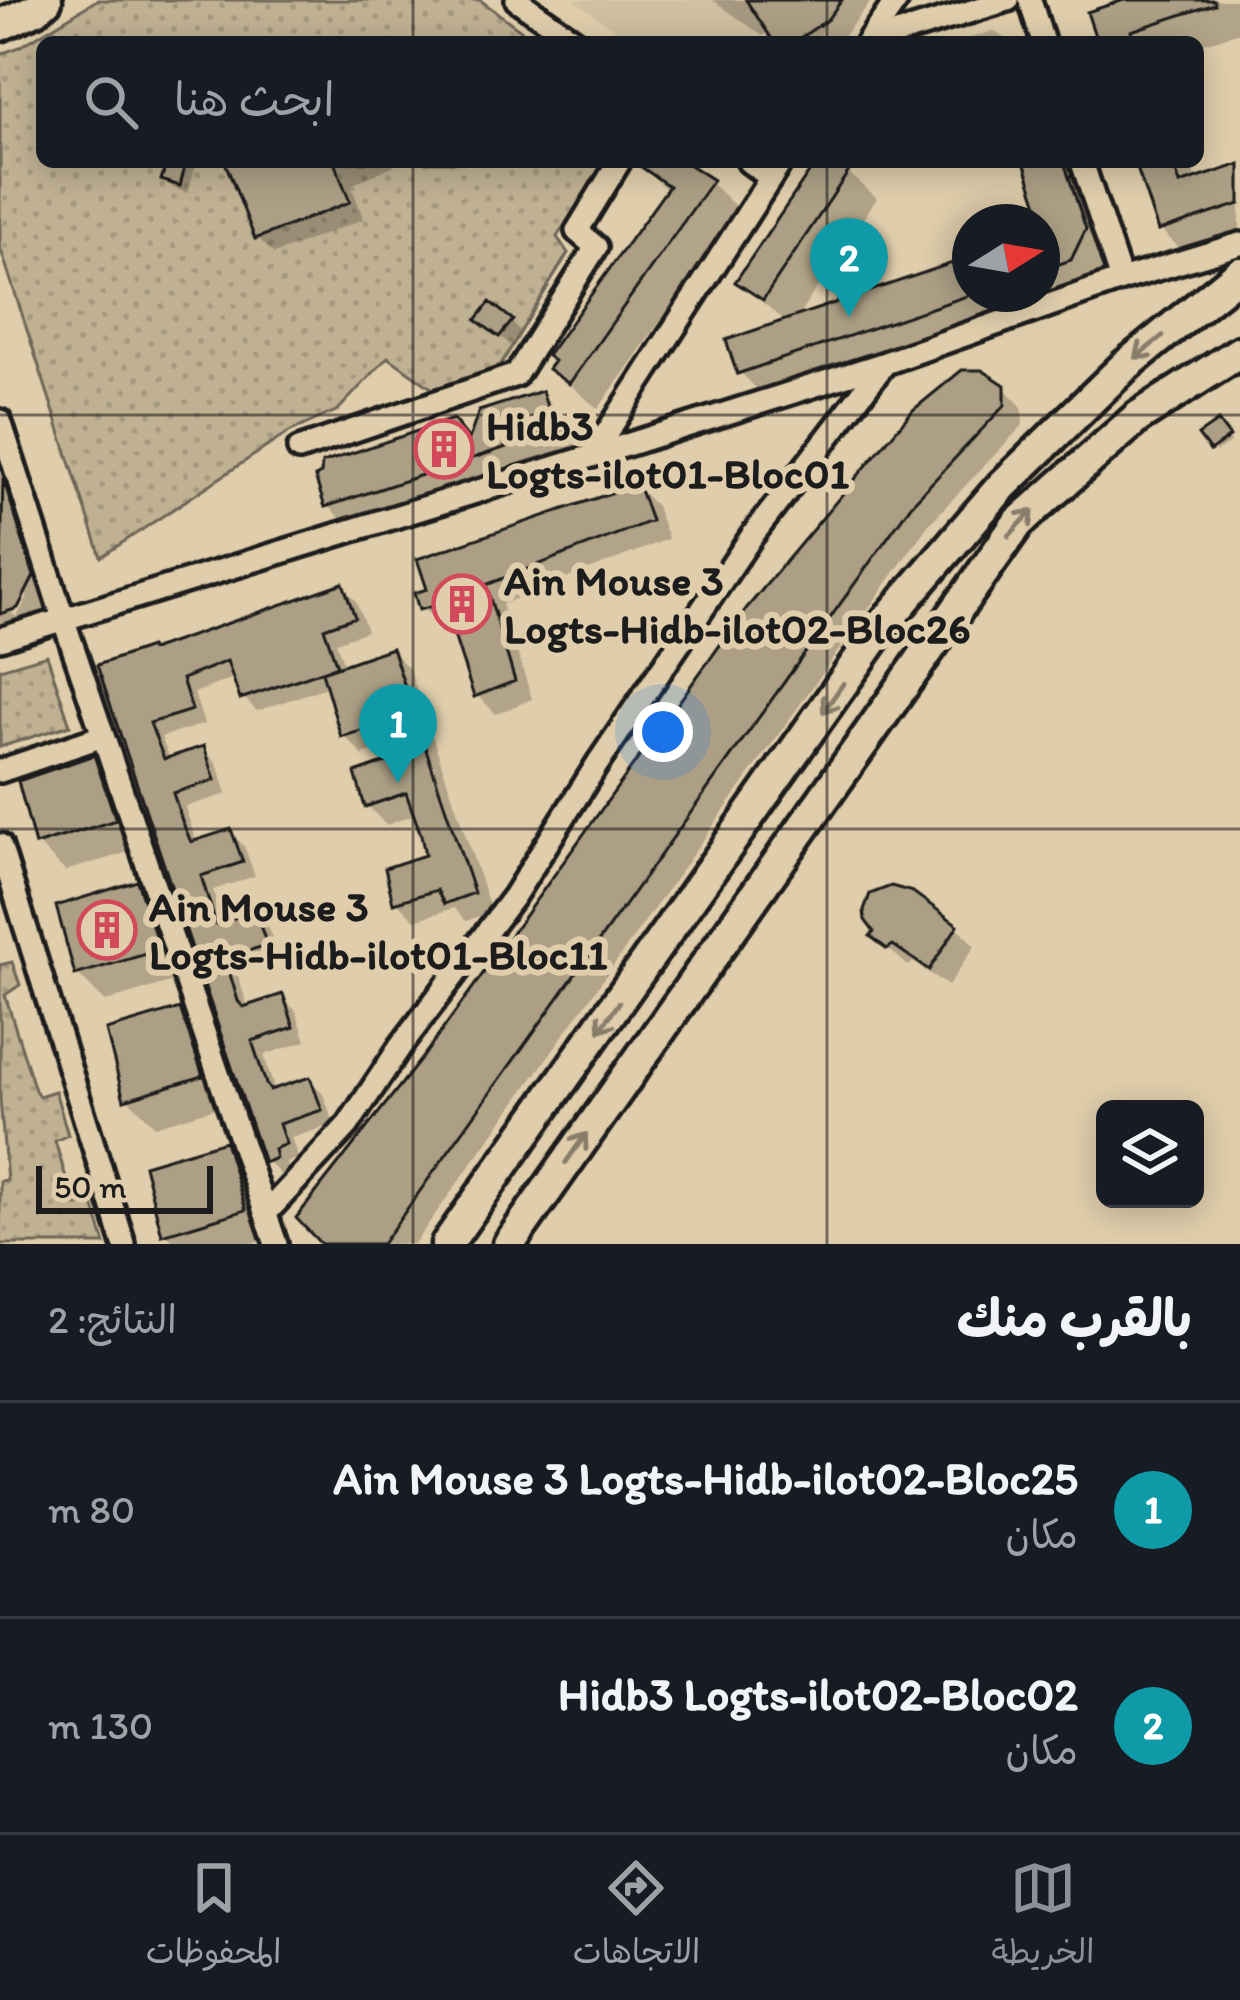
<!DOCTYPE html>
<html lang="ar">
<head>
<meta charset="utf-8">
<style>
  :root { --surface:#171b24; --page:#242831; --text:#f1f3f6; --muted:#9ea1a6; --line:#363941; --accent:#8c9099 }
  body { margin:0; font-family:Itim,"Playpen Sans Arabic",sans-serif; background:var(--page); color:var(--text); direction:rtl }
  .controls { position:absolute; right:36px; bottom:36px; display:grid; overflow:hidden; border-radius:18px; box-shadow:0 6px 30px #0003 }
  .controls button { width:108px; height:108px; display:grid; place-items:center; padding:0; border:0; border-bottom:3px solid var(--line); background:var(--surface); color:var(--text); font:60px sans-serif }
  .compass { position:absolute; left:952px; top:204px; width:108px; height:108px; border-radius:50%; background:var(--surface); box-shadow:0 6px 30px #0003; rotate:79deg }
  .scale { position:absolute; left:36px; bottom:30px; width:177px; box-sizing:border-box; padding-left:12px; border:6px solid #1c1c1c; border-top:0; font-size:33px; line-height:42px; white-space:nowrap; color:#1c1c1c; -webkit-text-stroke:9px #dfcdab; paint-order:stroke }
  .you { position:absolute; left:663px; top:732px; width:42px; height:42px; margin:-30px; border:9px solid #fff; border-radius:50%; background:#1a73e8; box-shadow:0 0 0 18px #1a73e833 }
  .badge { display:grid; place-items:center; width:78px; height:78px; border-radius:50%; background:var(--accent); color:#fff; font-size:39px; font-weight:700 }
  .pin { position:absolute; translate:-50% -99px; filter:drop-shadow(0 3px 6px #0008) }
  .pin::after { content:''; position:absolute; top:63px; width:42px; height:36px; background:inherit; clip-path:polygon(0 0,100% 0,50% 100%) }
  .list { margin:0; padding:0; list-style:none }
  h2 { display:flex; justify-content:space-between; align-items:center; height:156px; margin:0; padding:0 48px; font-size:51px }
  h2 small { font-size:39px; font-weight:400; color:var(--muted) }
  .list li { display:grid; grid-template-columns:78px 1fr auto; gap:36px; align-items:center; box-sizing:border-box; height:216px; padding:0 48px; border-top:3px solid var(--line) }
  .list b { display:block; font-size:45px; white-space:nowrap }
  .list p { margin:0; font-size:39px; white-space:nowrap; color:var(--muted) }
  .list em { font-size:39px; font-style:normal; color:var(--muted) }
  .icon { flex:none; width:66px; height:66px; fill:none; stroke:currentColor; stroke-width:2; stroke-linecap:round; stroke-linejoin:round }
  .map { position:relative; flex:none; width:1240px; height:1244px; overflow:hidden; direction:ltr }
  .search { position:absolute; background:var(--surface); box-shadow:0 6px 30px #0003; left:36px; right:36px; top:36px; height:132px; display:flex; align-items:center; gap:30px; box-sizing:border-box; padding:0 42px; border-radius:18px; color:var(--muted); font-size:45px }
  .sheet { height:588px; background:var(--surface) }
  nav { display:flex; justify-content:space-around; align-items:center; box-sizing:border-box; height:168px; border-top:3px solid var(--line); background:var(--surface); font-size:33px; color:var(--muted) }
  nav a { display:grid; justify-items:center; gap:6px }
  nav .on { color:var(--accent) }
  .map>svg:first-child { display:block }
  .built { fill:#d0bfa0 }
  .grass { fill:url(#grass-dots); stroke:#6e6658; stroke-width:3 }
  .shadow { fill:#0003; fill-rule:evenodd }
  .building { fill:#ac9f85; stroke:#1c1c1c; stroke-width:3 }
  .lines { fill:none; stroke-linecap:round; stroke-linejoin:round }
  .street-casing { stroke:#1c1c1c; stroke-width:30 }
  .secondary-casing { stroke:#1c1c1c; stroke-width:39 }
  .street { stroke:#dfcdab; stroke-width:21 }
  .secondary { stroke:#dfcdab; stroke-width:30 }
  .oneway { stroke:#877d6b }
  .grid { fill:none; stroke:#1c1c1c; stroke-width:3; stroke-opacity:0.55 }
  .labels { text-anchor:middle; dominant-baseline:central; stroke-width:12; stroke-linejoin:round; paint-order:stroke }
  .poi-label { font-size:42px; font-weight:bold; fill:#1c1c1c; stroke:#dfcdab; text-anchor:start }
</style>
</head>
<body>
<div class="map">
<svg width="1240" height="1244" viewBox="0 0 1240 1244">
  <defs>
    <pattern id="grass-dots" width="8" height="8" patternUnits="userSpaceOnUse" patternTransform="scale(3)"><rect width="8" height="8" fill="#c0b193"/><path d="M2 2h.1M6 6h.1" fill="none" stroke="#a4987e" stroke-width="1.8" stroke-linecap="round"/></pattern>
  </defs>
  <rect width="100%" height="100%" fill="#dfcdab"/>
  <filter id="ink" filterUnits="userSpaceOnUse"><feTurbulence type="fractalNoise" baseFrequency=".00833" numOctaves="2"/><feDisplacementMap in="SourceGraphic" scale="24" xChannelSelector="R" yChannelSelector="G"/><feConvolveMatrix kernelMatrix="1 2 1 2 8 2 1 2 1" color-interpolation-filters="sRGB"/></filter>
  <g filter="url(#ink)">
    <path class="built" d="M574,0H842L813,42H632Z"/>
    <path class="grass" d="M97,0H480L537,42H42V162H604L557,237L568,253L500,366L437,392L388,357L338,410L289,432L101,557L0,247V54L20,47Z
      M47,655L70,725L0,747V669Z
      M12,962L20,985L5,995L35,1090L39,1096L55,1091L68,1135L55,1141L74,1205L93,1204L105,1244H0V1181L7,1180L0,1100V965Z"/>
    <path class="shadow" d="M713,0H872L839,42H780L771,30L763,36Z
      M1133,0H1240V32L1198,45V42H1100Z
      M993,31L1011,42H958Z
      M170,162H197L188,193L173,188L165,179Z
      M234,162H401L351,185L364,219L274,254L257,237Z
      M638,162H680L711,183L739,210L598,409L552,369L669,192Z
      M819,162H836L877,198L796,319L970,260V294H1042V236L1050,233L1027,162H1082L1112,259L1098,287L768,400L740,372L786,322L739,282Z
      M1139,162H1190L1196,182L1240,167V240L1188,257L1160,229Z
      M511,322L520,331L510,344L489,328Z
      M1003,387L1022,407L1023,425L929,524L414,1244H326L427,1056Z
      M541,394L568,422L581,459L355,533L327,505L471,441Z
      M1217,424L1231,442L1216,452L1203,435Z
      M0,473L26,499L60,605L46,635L0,650V570L8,568L0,545ZM21,596H28L17,617L12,614Z
      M637,487L656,506L668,539L502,604L532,699L496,714L477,695L459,640L422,608Z
      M342,586L356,601L367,631L336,642L345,668L392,651L410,670L491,911L466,921L454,908L415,920L396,901L429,857L416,814L386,825L368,806L395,762L391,746L363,755L344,736L329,686L257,711L243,697L236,677L194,693L204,724L161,737L170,760L203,749L217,763L227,794L185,807L195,838L197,843L230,832L244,846L255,876L213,890L224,924L254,914L269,928L279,959L237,972L248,1008L282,997L296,1011L306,1041L264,1055L275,1091L309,1080L323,1094L334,1124L291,1138L298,1158L286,1163L289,1172L281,1175L267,1161L100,667L152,653Z
      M93,758L121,786L142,848L65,871L37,843Z
      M136,885L164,913L186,977L105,1002L78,974Z
      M957,927L975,946L948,986L913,962L908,966L875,936Z
      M179,1011L207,1039L229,1104L155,1126L127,1098Z
      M224,1144L252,1172L272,1237L249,1244H176L165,1233Z"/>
    <path class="building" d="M746,0H842L827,20L794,42H774Z
      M1124,0H1214L1215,4L1131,31L1134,42H1097L1087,12Z
      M167,162H186L180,186L161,180Z
      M225,162H334L350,202L255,239Z
      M634,162H685L713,180L569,384L548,369L554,361L547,356L669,186Z
      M816,162H855L763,300L735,282Z
      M1024,162H1064L1086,229L1071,260L1042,270V217Z
      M1135,162H1173L1180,184L1240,164V204L1158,231Z
      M970,257V295L737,374L726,340Z
      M490,302L513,320L499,337L476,320Z
      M962,370H982L1005,385V405L911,505L382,1244H321L296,1218L425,1054L746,609L913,410Z
      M542,391L555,431L325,507L315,477L321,474L322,463L453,419L469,439L479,411Z
      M1218,421L1230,437L1210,451L1198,435Z
      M3,478L34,576L18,608L0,614Z
      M638,484L651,521L486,585L515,681L474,697L450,623L439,625L433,606L419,610L414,593L427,589L417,559Z
      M343,583L355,617L324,628L337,666L240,699L227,661L182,679L192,710L150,723L164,759L204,746L215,780L173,793L182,821L191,842L231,829L243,862L201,876L216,924L255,911L267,945L225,958L238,1001L243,1007L283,994L294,1027L252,1041L266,1084L270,1090L310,1077L322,1110L279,1124L286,1144L274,1149L276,1158L264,1163L97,665L150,647L151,650Z
      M392,648L474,893L444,904L437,890L393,903L385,868L425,855L421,835L406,793L365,807L355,773L392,760L381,725L341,737L322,672Z
      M94,755L116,820L35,845L18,781Z
      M137,881L160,950L75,975L56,906Z
      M891,886L913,892L958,925L929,970L893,945L887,949L870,936L874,932L865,920L864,910L870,894Z
      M180,1008L203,1076L124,1100L106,1030Z
      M225,1141L246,1210L162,1235L144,1165Z"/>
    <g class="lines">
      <g class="street-casing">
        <path id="street" d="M517,0L577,42
          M1030,0L1043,42
          M867,42L897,0
          M871,42L1008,0
          M749,162L770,177
          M1082,162L1121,280
          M0,421L63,618L276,1244
          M299,449L516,375L596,247L577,231L619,162
          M592,456L781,162
          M0,639L592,456L885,363L1121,280L1240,244
          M0,771L103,736
          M0,845L124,1244
          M266,1213L348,1125L400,1047L514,896L598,763L752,536L885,363"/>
      </g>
      <g class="secondary-casing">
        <path id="secondary" d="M0,25L36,9L46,0
          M447,1244L887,620L1002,486L1125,366L1240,273
          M509,1244L1018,523L1138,417L1240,352"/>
      </g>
      <use href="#street" class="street"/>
      <use href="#secondary" class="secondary"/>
    </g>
    <defs><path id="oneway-shaft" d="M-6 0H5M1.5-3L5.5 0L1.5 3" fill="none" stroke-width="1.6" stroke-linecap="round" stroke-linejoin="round" transform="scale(3)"/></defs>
    <g class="oneway">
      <use href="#oneway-shaft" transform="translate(1149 347) rotate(141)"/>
      <use href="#oneway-shaft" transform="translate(1021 523) rotate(-47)"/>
      <use href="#oneway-shaft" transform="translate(833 698) rotate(125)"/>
      <use href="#oneway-shaft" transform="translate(609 1017) rotate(125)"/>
      <use href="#oneway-shaft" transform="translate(576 1148) rotate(-55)"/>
    </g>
  </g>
  <path class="grid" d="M413,0V42M827,0V42M413,162V1244M827,162V1244M0,415H1240M0,829H1240"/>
  <defs>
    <g id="building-ring" transform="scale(3)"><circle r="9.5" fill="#dfcdab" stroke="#d1495b" stroke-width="1.5"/><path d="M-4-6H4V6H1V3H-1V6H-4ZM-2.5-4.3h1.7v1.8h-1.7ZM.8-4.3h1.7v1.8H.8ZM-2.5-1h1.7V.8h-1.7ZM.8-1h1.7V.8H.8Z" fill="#d1495b"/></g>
  </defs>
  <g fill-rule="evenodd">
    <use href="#building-ring" x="444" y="449"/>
    <use href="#building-ring" x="462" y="604"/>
    <use href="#building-ring" x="107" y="930"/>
  </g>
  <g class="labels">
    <g class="poi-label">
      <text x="486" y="425">Hidb3<tspan x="486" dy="48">Logts-ilot01-Bloc01</tspan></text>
      <text x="504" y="580">Ain Mouse 3<tspan x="504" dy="48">Logts-Hidb-ilot02-Bloc26</tspan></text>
      <text x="149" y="906">Ain Mouse 3<tspan x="149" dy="48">Logts-Hidb-ilot01-Bloc11</tspan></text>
    </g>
  </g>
</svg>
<div class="controls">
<button><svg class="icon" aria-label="layers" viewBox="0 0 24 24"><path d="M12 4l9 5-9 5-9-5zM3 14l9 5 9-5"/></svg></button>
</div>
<svg class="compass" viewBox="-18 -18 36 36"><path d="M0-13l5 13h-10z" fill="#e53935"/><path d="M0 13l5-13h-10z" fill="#9ea1a6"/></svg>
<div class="scale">50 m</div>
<div class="you"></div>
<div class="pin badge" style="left:398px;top:783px;background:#0f9aa8">1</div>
<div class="pin badge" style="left:849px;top:317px;background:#0f9aa8">2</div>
<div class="search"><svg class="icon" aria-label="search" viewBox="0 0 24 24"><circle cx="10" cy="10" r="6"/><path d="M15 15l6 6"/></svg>ابحث هنا</div>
</div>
<section class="sheet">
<h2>بالقرب منك<small>النتائج: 2</small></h2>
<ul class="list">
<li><span class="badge" style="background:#0f9aa8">1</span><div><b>Ain Mouse 3 Logts-Hidb-ilot02-Bloc25</b><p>مكان</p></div><em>80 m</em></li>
<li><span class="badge" style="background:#0f9aa8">2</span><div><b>Hidb3 Logts-ilot02-Bloc02</b><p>مكان</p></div><em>130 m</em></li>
</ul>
</section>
<nav>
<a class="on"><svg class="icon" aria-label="map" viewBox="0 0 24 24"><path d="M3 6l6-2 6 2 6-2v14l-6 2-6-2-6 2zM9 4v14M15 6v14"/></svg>الخريطة</a>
<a><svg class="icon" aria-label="directions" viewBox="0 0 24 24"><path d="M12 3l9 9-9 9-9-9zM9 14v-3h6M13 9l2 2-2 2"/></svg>الاتجاهات</a>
<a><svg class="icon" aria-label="saved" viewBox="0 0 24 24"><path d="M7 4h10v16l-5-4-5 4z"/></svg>المحفوظات</a>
</nav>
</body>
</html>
